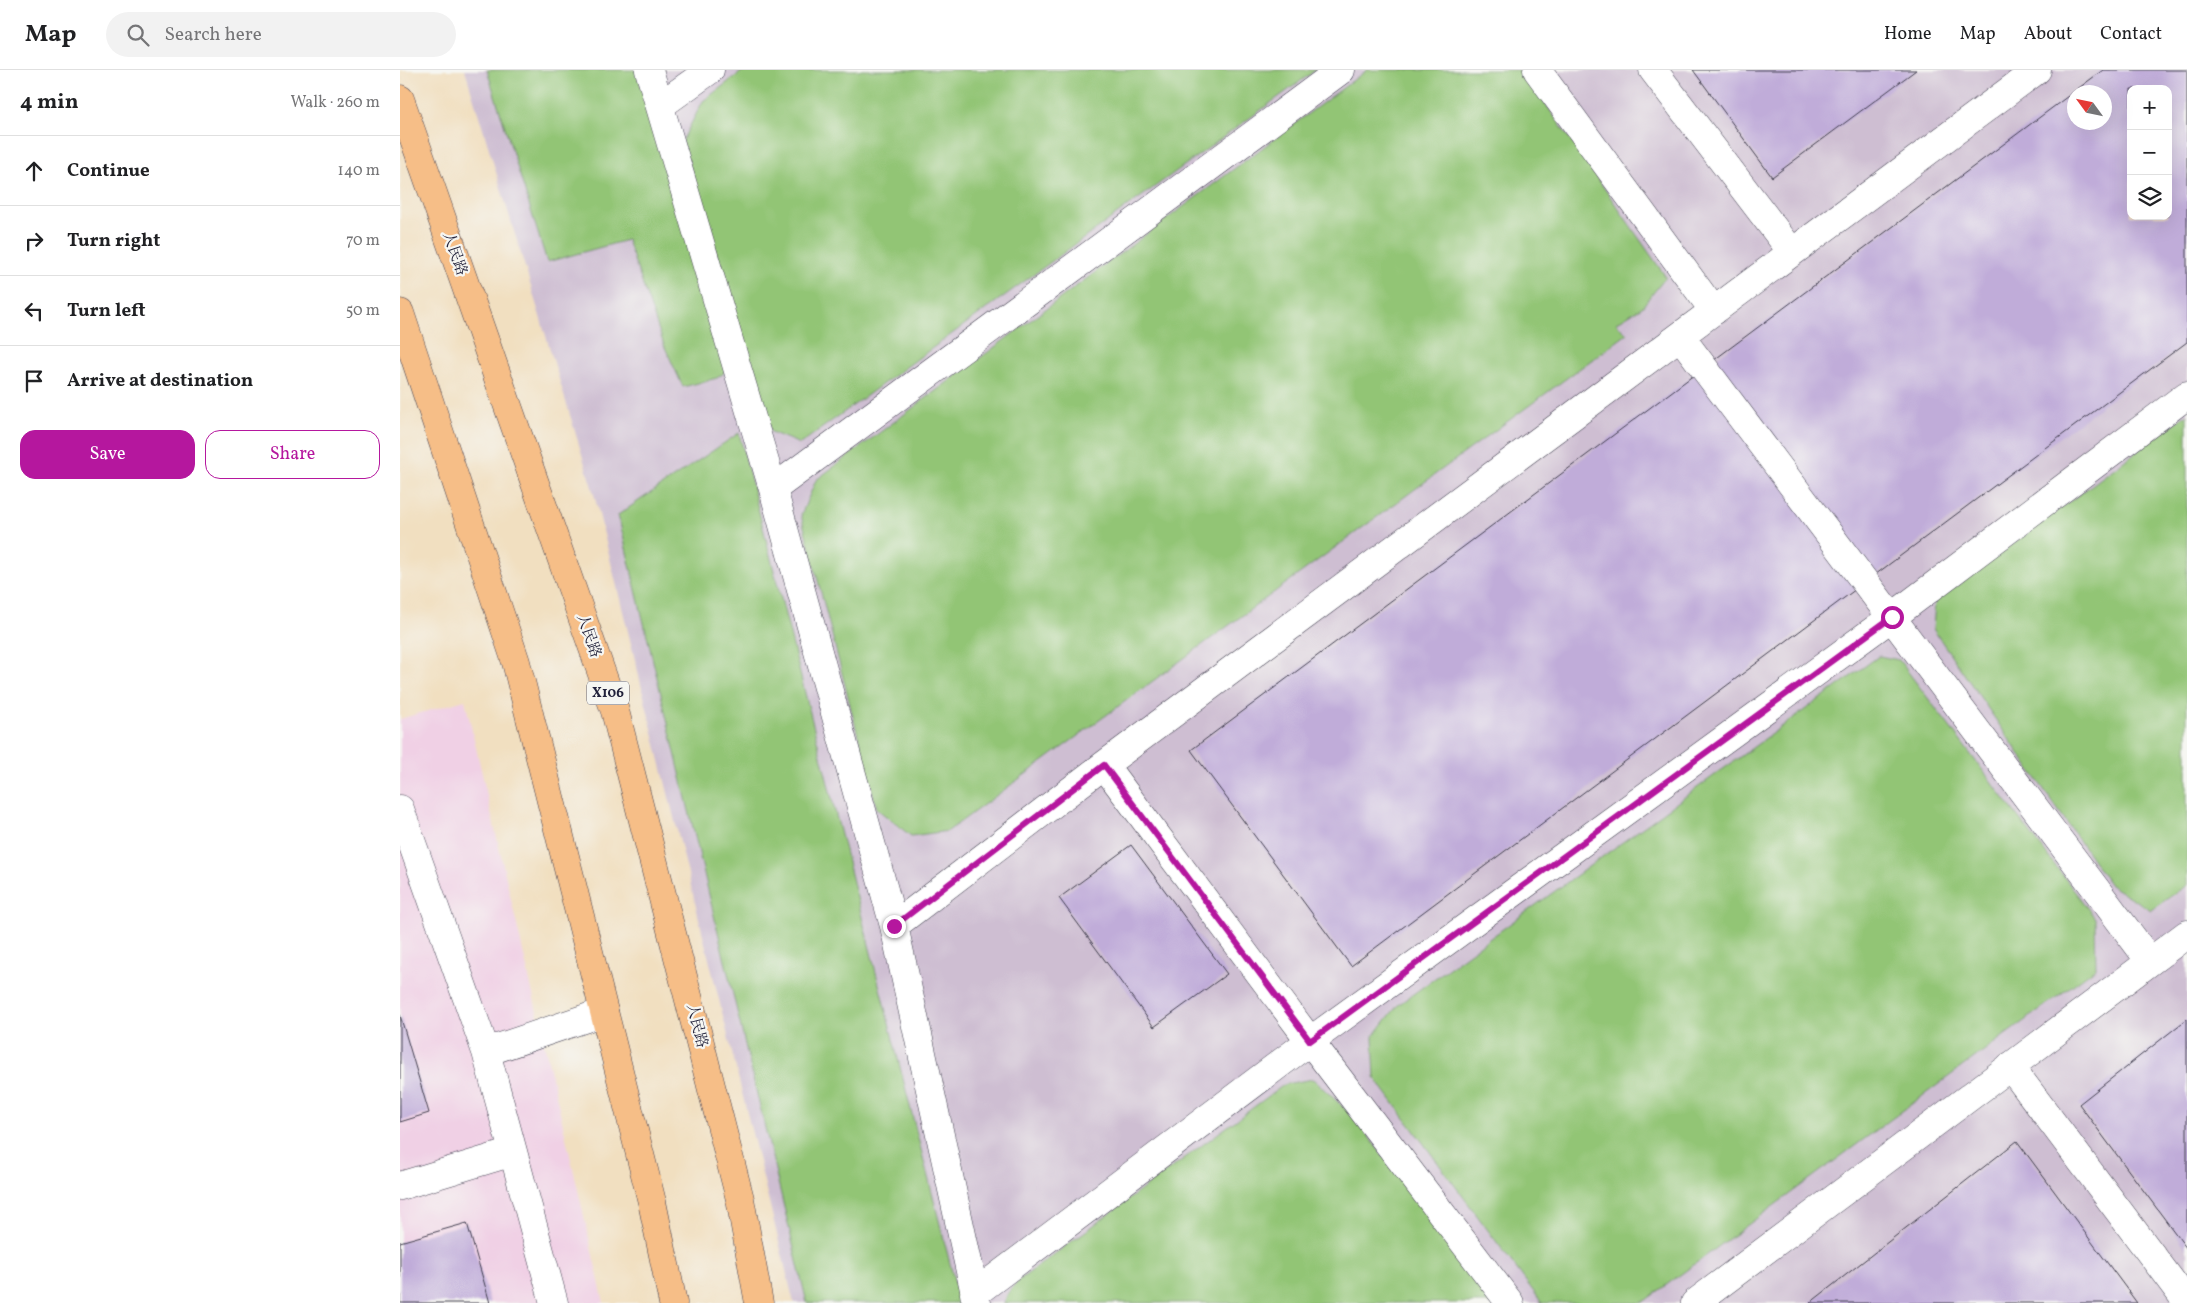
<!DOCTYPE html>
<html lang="en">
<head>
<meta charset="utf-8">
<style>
  :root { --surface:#fff; --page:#f2f2f2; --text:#202124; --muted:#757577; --line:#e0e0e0; --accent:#b5179e }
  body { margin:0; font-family:Vollkorn,"Noto Serif SC",serif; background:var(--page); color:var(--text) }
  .controls { position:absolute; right:15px; top:15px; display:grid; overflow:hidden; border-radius:10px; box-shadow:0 5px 20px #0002 }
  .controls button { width:45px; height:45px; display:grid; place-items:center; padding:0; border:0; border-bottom:1px solid var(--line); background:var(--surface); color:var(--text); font:25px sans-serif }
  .compass { position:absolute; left:1667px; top:15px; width:45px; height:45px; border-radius:50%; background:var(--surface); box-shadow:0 5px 20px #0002; rotate:303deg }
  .stop { position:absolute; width:15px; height:15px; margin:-11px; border:4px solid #b5179e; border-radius:50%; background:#fff }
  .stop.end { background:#b5179e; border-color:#fff; box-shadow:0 1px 5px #0008 }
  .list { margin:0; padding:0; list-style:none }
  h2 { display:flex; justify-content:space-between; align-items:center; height:65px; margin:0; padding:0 20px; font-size:21px }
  h2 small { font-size:16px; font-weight:400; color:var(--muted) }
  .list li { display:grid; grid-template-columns:32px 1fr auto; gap:15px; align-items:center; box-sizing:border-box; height:70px; padding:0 20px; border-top:1px solid var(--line) }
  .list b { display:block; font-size:19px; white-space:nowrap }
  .list em { font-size:16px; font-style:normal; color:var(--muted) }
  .actions { display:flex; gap:10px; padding:15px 20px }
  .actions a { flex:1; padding:11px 0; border:1px solid var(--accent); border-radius:15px; text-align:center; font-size:18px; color:var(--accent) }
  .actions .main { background:var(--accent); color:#fff }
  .icon { flex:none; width:28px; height:28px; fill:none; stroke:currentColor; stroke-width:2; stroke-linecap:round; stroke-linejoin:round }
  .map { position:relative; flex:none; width:1787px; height:1233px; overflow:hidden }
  header { display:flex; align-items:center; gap:30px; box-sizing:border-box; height:70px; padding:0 25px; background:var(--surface); border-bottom:1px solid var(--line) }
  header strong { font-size:24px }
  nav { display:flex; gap:28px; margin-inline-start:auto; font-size:18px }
  .search { width:350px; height:45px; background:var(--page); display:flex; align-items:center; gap:12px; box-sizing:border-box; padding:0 18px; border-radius:28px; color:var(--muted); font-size:19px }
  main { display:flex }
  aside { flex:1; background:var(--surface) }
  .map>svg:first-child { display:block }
  .built { fill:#f0d0e5 }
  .industrial { fill:#cebed2; fill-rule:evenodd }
  .green { fill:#92c575; stroke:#5a7458 }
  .building { fill:#c0acd9; fill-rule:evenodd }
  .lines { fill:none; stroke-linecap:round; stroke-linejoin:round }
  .minor-casing { stroke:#413e4f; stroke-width:29 }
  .major-casing { stroke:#413e4f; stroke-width:29 }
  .minor { stroke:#fff; stroke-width:28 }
  .major { stroke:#f6be87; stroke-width:28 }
  .route { stroke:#b5179e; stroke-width:6 }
  .labels { text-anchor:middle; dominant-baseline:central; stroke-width:4.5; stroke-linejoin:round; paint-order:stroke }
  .shield { fill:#f6f6f2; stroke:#626272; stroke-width:1 }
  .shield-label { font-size:14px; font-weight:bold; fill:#22223b }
  .street-label { font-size:15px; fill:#22223b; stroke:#f6f6f2 }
</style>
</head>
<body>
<header>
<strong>Map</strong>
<div class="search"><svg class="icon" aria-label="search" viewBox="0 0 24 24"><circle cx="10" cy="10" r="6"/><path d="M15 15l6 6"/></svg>Search here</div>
<nav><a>Home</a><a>Map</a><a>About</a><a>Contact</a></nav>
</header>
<main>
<aside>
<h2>4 min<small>Walk · 260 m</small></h2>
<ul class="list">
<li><svg class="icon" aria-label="ahead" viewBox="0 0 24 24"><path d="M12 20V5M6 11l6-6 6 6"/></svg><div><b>Continue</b></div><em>140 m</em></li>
<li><svg class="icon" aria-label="right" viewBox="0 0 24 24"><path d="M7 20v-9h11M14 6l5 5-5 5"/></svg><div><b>Turn right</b></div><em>70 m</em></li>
<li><svg class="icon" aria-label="left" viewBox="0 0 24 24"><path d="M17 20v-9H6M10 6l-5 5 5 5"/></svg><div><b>Turn left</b></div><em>50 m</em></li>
<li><svg class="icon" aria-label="arrive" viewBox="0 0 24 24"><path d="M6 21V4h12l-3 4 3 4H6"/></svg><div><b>Arrive at destination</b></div></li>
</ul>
<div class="actions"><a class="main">Save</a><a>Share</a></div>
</aside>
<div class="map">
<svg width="1787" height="1233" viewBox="0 0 1787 1233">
  <rect width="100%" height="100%" fill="#f6f6f2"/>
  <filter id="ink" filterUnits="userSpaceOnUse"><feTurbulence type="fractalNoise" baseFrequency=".02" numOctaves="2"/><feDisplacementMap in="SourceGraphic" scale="10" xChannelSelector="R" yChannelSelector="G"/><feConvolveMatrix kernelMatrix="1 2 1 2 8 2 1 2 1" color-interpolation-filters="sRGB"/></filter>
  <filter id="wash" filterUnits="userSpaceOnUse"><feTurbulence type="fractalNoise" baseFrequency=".0096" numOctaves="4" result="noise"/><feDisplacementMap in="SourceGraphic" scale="20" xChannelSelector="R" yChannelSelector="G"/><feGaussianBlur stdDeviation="1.12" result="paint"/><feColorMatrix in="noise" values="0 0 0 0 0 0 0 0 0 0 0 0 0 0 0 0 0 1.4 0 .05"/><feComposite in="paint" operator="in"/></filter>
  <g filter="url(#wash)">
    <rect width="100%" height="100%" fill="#f1dfc0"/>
    <path class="built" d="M65,630L204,1233H0V649Z"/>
    <path class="industrial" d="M65,0H1787V1233H394L194,424ZM1731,19H1768V146H1731ZM1674,22H1704V52H1674Z"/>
    <path class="green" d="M87,0H236L328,288L324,303L317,308L283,317L264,275L227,170L147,192Z
      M344,0H916L400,374L371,362L282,71L303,31Z
      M967,0H1122L1266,207L1242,237L1216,253L1227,264L548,761L511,766L477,739L401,445L416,410Z
      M1787,344V815L1751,840L1710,815L1533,559L1535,532Z
      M339,363L560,1233H407L218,445Z
      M1479,586L1499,590L1695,848L1696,898L1242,1233H1142L975,1008L973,967L998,935Z
      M913,1009L953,1046L1095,1233H604L608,1223L618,1211L885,1014Z"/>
    <g id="blocks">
      <path class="building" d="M1293,0H1516L1372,107Z
        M1703,0H1787V272L951,896L791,680ZM1731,19H1768V146H1731ZM1674,22H1704V52H1674Z
        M731,775L827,904L754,957L659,828Z
        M0,945L29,1043L0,1052Z
        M1787,949V1179L1679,1034Z
        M1617,1071L1737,1233H1410Z
        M67,1153L90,1233H0V1172Z"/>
    </g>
  </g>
  <g filter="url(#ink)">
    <use href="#blocks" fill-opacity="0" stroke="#413e4f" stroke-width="1"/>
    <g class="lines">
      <g class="minor-casing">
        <path id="minor" d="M249,0L373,419L494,856L577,1233
          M1137,0L1314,241
          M1253,0L1392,182
          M261,35L310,0
          M1280,266L1750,891
          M373,419L941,0
          M704,695L910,971L1110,1233
          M0,739L86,982
          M494,856L704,695L1637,0
          M1610,996L1787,1232
          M0,1116L113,1082
          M574,1224L910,971L1492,547L1787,325
          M154,1233L86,982L204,942
          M1295,1233L1787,864"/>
      </g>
      <g class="major-casing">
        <path id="major" d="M0,29L215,641L340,1129L359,1233
          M0,243L116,592L252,1132L273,1233"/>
      </g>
      <use href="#minor" class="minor"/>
      <use href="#major" class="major"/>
    </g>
  </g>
  <g class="lines" filter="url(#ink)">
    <path class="route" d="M494,856L704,695L910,971L1492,547"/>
  </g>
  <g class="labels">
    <rect class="shield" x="187" y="611.5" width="42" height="23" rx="4"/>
    <g class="shield-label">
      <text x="208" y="623">X106</text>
    </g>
    <g class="street-label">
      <text transform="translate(54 184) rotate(71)">人民路</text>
      <text transform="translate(188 566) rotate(71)">人民路</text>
      <text transform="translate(296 956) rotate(76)">人民路</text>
    </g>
  </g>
</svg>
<div class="controls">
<button>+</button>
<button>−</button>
<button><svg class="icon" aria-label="layers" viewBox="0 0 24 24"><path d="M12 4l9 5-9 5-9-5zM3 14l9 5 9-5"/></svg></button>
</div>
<svg class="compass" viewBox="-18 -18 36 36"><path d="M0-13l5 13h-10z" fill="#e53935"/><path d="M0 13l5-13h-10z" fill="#757577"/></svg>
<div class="stop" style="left:1492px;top:547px"></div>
<div class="stop end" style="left:494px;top:856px"></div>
</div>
</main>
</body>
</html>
